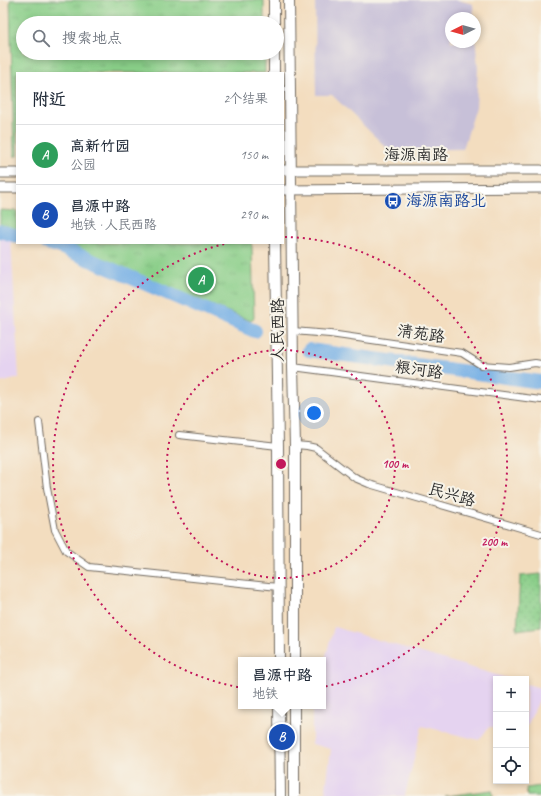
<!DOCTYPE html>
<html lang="zh">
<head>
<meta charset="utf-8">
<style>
  :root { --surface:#fff; --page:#f6f6f7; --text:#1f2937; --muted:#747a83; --line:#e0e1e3; --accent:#7c3aed }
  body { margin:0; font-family:Caveat,"LXGW WenKai TC",sans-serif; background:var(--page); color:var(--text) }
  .controls { position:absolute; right:12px; bottom:12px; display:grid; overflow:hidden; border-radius:0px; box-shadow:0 2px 6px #0003 }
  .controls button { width:36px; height:36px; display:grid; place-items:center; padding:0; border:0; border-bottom:1px solid var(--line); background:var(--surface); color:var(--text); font:20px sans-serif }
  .compass { position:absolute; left:445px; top:12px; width:36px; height:36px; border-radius:50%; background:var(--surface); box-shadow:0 2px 6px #0003; rotate:265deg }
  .you { position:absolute; left:314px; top:413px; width:14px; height:14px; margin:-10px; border:3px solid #fff; border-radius:50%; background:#1a73e8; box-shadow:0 0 0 6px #1a73e833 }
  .badge { display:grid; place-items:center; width:26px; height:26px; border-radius:50%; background:var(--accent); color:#fff; font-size:13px; font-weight:700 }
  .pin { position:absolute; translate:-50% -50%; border:2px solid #fff; box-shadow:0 1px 4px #0006 }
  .popup { position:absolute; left:238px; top:657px; width:88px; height:52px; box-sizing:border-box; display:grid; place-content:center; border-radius:0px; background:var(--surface); filter:drop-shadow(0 1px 3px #0005); font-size:13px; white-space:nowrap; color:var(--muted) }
  .popup b { font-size:15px; color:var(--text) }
  .popup::after { content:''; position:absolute; left:50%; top:100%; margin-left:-8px; border:8px solid transparent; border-top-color:var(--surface) }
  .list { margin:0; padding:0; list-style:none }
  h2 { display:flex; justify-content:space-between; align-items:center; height:52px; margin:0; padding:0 16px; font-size:17px }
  h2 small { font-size:13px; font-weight:400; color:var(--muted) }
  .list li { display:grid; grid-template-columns:26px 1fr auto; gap:12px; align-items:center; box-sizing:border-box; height:60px; padding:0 16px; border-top:1px solid var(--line) }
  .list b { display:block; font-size:15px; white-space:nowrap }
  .list p { margin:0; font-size:13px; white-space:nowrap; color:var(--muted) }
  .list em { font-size:13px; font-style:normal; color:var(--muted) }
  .icon { flex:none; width:22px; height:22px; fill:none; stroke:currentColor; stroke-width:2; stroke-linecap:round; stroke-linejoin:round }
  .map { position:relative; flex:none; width:541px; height:796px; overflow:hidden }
  .search { position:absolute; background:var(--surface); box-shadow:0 2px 6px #0003; left:16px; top:16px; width:268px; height:44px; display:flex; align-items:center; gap:10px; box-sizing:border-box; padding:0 14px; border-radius:22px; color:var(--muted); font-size:15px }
  .panel { position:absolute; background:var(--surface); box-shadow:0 2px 6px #0003; left:16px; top:72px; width:268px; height:172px; border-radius:0px }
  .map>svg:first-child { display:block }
  .built { fill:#e5d3f0 }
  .industrial { fill:#c7c0d8 }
  .grass { fill:url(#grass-tufts); stroke:#5a7c5a }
  .garden { fill:url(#garden-dots); stroke:#5a7c5a }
  .pitch { fill:#89ce88; stroke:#5a7c5a }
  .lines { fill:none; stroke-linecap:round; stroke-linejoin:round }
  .river { stroke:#74afe5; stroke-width:14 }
  .minor-casing { stroke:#71695f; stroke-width:8 }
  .secondary-casing { stroke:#71695f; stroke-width:11 }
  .primary-casing { stroke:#71695f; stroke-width:12 }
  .minor { stroke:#fff; stroke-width:6 }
  .secondary { stroke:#fff; stroke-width:9 }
  .primary { stroke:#fff; stroke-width:10 }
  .ring { fill:none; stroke:#c2185b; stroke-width:2; stroke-dasharray:2 4 }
  .labels { text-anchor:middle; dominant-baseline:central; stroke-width:4; stroke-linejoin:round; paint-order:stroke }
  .street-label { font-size:16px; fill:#2b2b2b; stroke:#f7f3e8 }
  .transit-label { font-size:16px; fill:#164399; stroke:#f7f3e8; text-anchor:start }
  .centre { fill:#c2185b; stroke:#f7f3e8; stroke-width:2 }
  .ring-label { font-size:12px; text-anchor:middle; font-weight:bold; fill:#c2185b; stroke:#f7f3e8; stroke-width:4; stroke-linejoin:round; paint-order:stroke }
</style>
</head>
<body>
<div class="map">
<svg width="541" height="796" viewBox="0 0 541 796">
  <defs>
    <pattern id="grass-tufts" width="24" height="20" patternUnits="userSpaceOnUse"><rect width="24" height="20" fill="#89ce88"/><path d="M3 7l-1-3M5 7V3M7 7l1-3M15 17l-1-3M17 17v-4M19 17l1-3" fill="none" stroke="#76b176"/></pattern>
    <pattern id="garden-dots" width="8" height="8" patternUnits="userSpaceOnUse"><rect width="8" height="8" fill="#89ce88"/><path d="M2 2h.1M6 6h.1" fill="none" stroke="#76b176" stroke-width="1.8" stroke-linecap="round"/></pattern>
  </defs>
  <rect width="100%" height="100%" fill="#f7f3e8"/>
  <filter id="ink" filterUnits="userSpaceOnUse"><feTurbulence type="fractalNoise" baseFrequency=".025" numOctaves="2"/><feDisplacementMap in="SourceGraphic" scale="8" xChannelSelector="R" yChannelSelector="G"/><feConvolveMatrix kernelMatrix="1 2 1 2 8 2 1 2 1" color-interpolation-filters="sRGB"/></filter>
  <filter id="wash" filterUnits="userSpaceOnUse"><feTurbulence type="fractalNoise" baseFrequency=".012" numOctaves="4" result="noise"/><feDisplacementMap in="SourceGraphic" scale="16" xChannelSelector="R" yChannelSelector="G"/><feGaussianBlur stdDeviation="0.9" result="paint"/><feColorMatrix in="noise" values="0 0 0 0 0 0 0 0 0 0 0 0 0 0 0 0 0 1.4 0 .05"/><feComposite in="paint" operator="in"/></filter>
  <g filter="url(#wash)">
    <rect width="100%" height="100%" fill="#f3ddbf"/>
    <path class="built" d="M0,238L11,241L19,378L0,383Z
      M334,627L510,679H496V727H489L479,740L422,726L405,796H325L331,749L312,744V706H323V666Z
      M526,684L541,688V696L527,726H526Z"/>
    <path class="industrial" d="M315,0H458L473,4L474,18H451V42H475V36L478,68L476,107L463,149L389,150L332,95H316Z"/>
    <path class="grass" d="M10,0H264V23H23V53H265V73H17V156H14Z
      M0,210L17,211V233L0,229Z
      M56,243H251L252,247L254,318L251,321Z"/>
    <path class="garden" d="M541,574V627L517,630L520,576Z"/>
    <path class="pitch" d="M541,786V796H527L526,788Z
      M492,790L493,796H445Z"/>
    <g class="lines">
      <path class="river" d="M0,231L17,236
        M47,243L58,246L255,331
        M309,350L541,382"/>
    </g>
  </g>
  <g filter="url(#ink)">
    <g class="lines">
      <g class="minor-casing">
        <path id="minor" d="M293,331L330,334L462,353L481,365L509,367L535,363L541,364
          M293,367L541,400
          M39,422L47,488L55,530L66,551L89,567L278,587
          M179,435L278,446
          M295,445L307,446L316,448L355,478L369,484L541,534"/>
      </g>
      <g class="secondary-casing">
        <path id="secondary" d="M283,170H541
          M0,173H17
          M0,188H17
          M283,190L541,188"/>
      </g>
      <g class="primary-casing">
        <path id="primary" d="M289,0L293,367L295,445V660
          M274,23V0
          M274,53V73
          M275,243L278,446L279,660
          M279,706L280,796
          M294,796V706"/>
      </g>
      <use href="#minor" class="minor"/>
      <use href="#secondary" class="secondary"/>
      <use href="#primary" class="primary"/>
    </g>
  </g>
  <g class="ring">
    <circle cx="281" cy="464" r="114"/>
    <path d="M285 237A227 227 0 1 1 228 243"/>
  </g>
  <defs>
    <g id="bus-disc" transform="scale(0.9)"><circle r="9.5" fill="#1a4fb4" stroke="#f7f3e8"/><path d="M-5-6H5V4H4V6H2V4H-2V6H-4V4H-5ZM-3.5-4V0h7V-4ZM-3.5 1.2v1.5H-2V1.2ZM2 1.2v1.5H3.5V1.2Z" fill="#fff"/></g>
  </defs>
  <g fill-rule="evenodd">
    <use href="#bus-disc" x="393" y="201"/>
  </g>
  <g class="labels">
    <g class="street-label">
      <text x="416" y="155">海源南路</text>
      <text transform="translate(278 330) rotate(-90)">人民西路</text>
      <text transform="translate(421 334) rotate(8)">清苑路</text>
      <text transform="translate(419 370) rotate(8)">粮河路</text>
      <text transform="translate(452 495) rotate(16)">民兴路</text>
    </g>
    <g class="transit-label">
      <text x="406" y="201">海源南路北</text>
    </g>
  </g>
  <circle cx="281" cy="464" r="6" class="centre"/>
  <g class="ring-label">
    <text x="395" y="468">100 m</text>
    <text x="494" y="546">200 m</text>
  </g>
</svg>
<div class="controls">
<button>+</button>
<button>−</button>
<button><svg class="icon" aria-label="locate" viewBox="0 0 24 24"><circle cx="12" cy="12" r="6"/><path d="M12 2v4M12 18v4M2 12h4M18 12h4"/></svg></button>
</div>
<svg class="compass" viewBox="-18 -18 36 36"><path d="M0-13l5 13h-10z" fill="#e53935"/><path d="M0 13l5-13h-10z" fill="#747a83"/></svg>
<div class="you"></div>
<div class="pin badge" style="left:201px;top:280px;background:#2e9e5b">A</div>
<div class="pin badge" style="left:282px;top:737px;background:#1a4fb4">B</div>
<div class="popup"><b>昌源中路</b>地铁</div>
<div class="search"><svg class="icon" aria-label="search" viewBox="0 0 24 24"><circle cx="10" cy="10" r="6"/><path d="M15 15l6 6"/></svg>搜索地点</div>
<section class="panel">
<h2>附近<small>2个结果</small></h2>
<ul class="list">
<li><span class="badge" style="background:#2e9e5b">A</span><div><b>高新竹园</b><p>公园</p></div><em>150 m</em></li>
<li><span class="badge" style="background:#1a4fb4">B</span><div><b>昌源中路</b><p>地铁 · 人民西路</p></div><em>290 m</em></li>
</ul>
</section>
</div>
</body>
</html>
